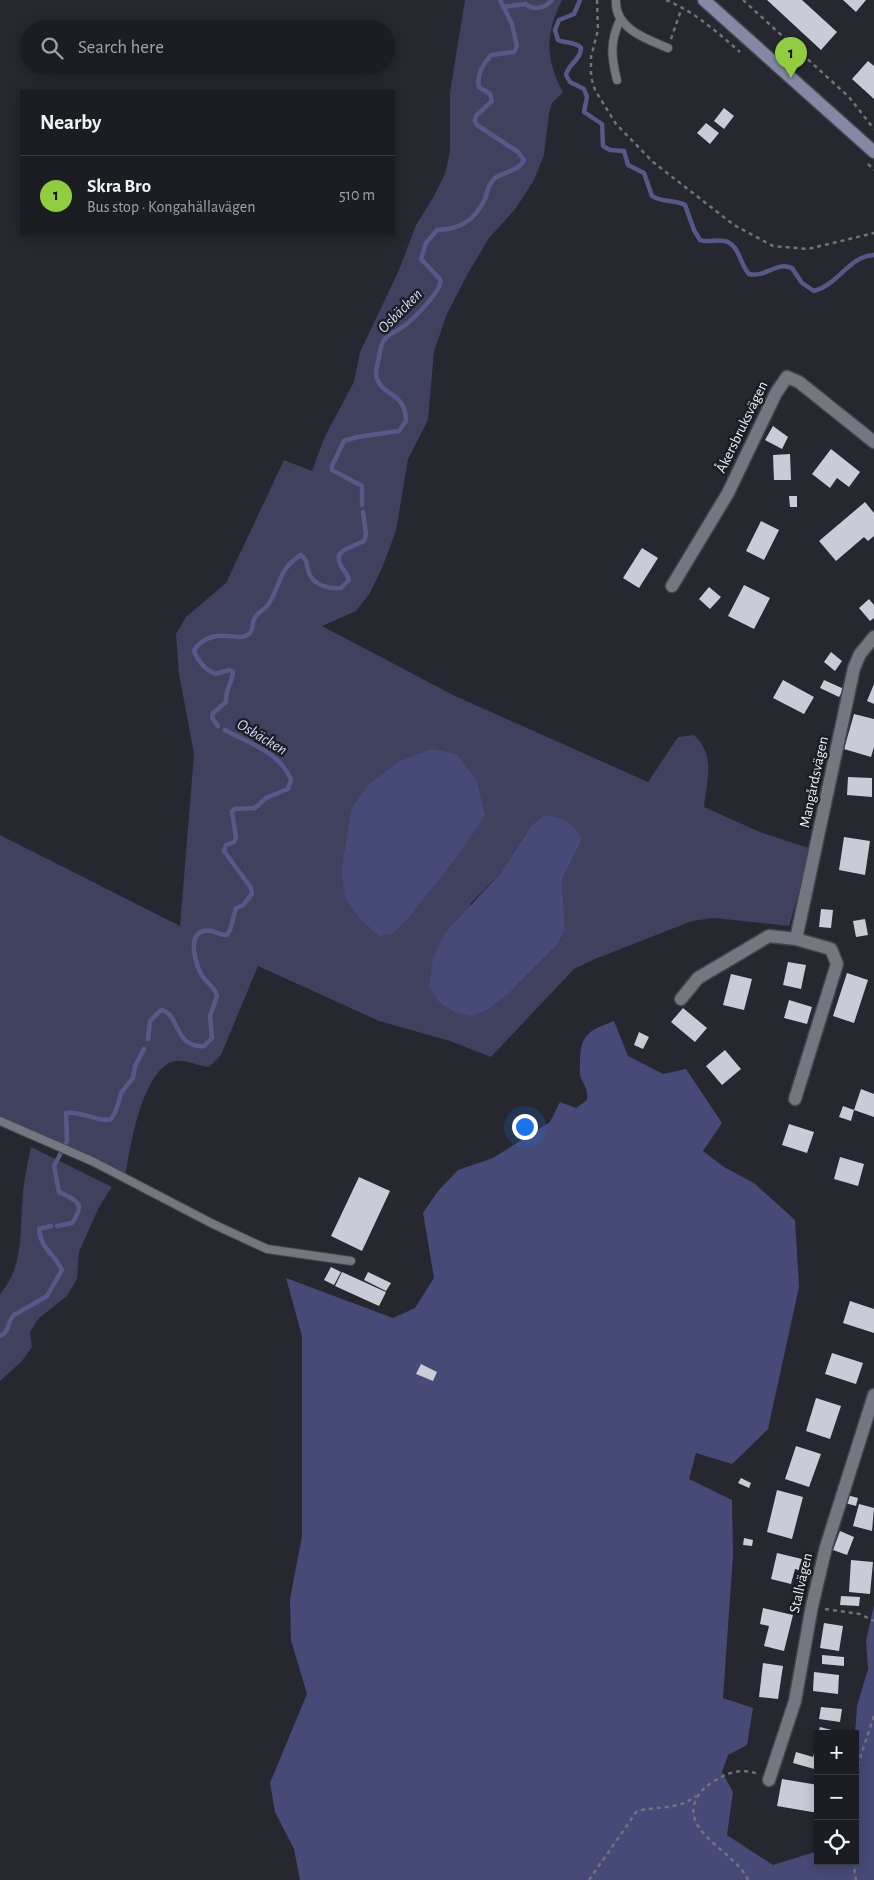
<!DOCTYPE html>
<html lang="en">
<head>
<meta charset="utf-8">
<style>
  :root { --surface:#1c1d23; --page:#292a30; --text:#f1f3f6; --muted:#a0a2a6; --line:#3a3b41; --accent:#90cd41 }
  body { margin:0; font-family:"Alegreya Sans",sans-serif; background:var(--page); color:var(--text) }
  .controls { position:absolute; right:15px; bottom:15px; display:grid; overflow:hidden; border-radius:0px; box-shadow:0 2px 12px #0003 }
  .controls button { width:45px; height:45px; display:grid; place-items:center; padding:0; border:0; border-bottom:1px solid var(--line); background:var(--surface); color:var(--text); font:25px sans-serif }
  .you { position:absolute; left:524px; top:1126px; width:18px; height:18px; margin:-12px; border:4px solid #fff; border-radius:50%; background:#1a73e8; box-shadow:0 0 0 8px #1a73e833 }
  .badge { display:grid; place-items:center; width:32px; height:32px; border-radius:50%; background:var(--accent); color:#111; font-size:16px; font-weight:700 }
  .pin { position:absolute; translate:-50% -41px; filter:drop-shadow(0 1px 2px #0008) }
  .pin::after { content:''; position:absolute; top:26px; width:18px; height:15px; background:inherit; clip-path:polygon(0 0,100% 0,50% 100%) }
  .list { margin:0; padding:0; list-style:none }
  h2 { display:flex; justify-content:space-between; align-items:center; height:65px; margin:0; padding:0 20px; font-size:21px }
  h2 small { font-size:16px; font-weight:400; color:var(--muted) }
  .list li { display:grid; grid-template-columns:32px 1fr auto; gap:15px; align-items:center; box-sizing:border-box; height:80px; padding:0 20px; border-top:1px solid var(--line) }
  .list b { display:block; font-size:19px; white-space:nowrap }
  .list p { margin:0; font-size:16px; white-space:nowrap; color:var(--muted) }
  .list em { font-size:16px; font-style:normal; color:var(--muted) }
  .icon { flex:none; width:28px; height:28px; fill:none; stroke:currentColor; stroke-width:2; stroke-linecap:round; stroke-linejoin:round }
  .map { position:relative; flex:none; width:874px; height:1880px; overflow:hidden }
  .search { position:absolute; background:var(--surface); box-shadow:0 2px 12px #0003; left:20px; top:20px; width:375px; height:55px; display:flex; align-items:center; gap:12px; box-sizing:border-box; padding:0 18px; border-radius:28px; color:var(--muted); font-size:19px }
  .panel { position:absolute; background:var(--surface); box-shadow:0 2px 12px #0003; left:20px; top:90px; width:375px; height:145px; border-radius:0px }
  .map>svg:first-child { display:block }
  .green { fill:#3f415f; fill-rule:evenodd }
  .forest { fill:#474a77 }
  .lines { fill:none; stroke-linecap:round; stroke-linejoin:round }
  .stream { stroke:#565987; stroke-width:4.5 }
  .building { fill:#c9cbd7 }
  .lane-casing { stroke:#45464c; stroke-width:10 }
  .street-casing { stroke:#45464c; stroke-width:15 }
  .secondary-casing { stroke:#45464c; stroke-width:15 }
  .path { stroke:#72737a; stroke-width:2.5; stroke-dasharray:4 4; stroke-linecap:butt }
  .lane { stroke:#747680; stroke-width:8 }
  .street { stroke:#747680; stroke-width:12 }
  .secondary { stroke:#8488a4; stroke-width:12 }
  .labels { text-anchor:middle; dominant-baseline:central; stroke-width:5; stroke-linejoin:round; paint-order:stroke }
  .street-label { font-size:15px; fill:#eeeff5; stroke:#1c1d25 }
  .water-label { font-size:16px; font-style:italic; fill:#d6daf8; stroke:#1c1d25 }
</style>
</head>
<body>
<div class="map">
<svg width="874" height="1880" viewBox="0 0 874 1880">
  <rect width="100%" height="100%" fill="#26272f"/>
  <path class="green" d="M465,0H562C545,35 545,58 563,92L552,103L549,113L544,155L534,180L516,208L489,238L467,275L447,314L434,351L428,420L408,459L396,531L382,568L370,593L356,611L322,626L453,695L648,782L678,737L694,735C716,756 707,779 704,807L760,832L812,849L789,926L714,918L692,921L595,959L574,969L491,1057L450,1041L379,1021L258,966L221,1055L209,1067C199,1066 183,1059 175,1061C143,1068 130,1146 126,1173L0,1116V835L180,926L194,754L179,674L176,634L186,617L226,583L284,460L312,471L325,436L354,382L360,352L399,270L416,225L434,196L445,174L450,151V92ZM351,809L485,816C454,856 427,898 392,934L341,870ZM531,826L582,840L562,880L565,929L559,943L511,991L470,904L500,874Z
    M31,1147L112,1187L99,1207L79,1252L77,1279L67,1296L39,1318L30,1332L32,1347L22,1361L0,1381V1294C25,1265 19,1230 23,1194C24,1178 28,1163 31,1147Z"/>
  <path class="forest" d="M432,749L457,754L477,781L485,816L455,859L410,916L392,934L379,936L359,918L345,897L341,870L351,809L370,783L400,761Z
    M545,815C564,819 574,822 582,840L562,880L565,929L559,943L511,991L487,1010L471,1016L456,1013L440,1003L429,987L433,958L445,933L500,874L531,826Z
    M614,1021L628,1056L663,1074L686,1069L722,1123L703,1151L724,1167L754,1183L795,1220L799,1287L768,1429L732,1464L696,1453L689,1479L732,1500L733,1555L723,1698L753,1708L747,1745L728,1755L722,1772L733,1792L727,1835L773,1865L818,1851V1861H855V1734L857,1706L868,1669L866,1641L874,1605V1880H300L294,1849L275,1812L270,1783L307,1694L291,1640L290,1599L302,1536V1336L286,1278L393,1318L415,1308L434,1278L423,1213L438,1191L458,1170L493,1158L550,1122L560,1102L576,1108L587,1100C588,1088 585,1088 581,1078C579,1074 580,1067 580,1062C580,1034 590,1030 614,1021Z"/>
  <g class="lines">
    <path class="stream" d="M580,0L574,14L559,20L555,30L558,40C566,44 575,41 581,48C581,60 568,64 566,75L570,82L584,89L587,97L584,112L602,124L603,146L610,150L624,151L628,165L644,173L652,196C662,203 674,199 685,205L694,230L700,240C708,243 716,239 724,241C739,243 740,265 749,274C766,278 776,261 792,268L802,283L814,291C838,285 849,256 874,255
      M503,7L526,4C534,11 545,8 552,0
      M362,505V486L332,470V466L344,441L357,437L399,431L406,421C406,393 383,396 377,379C374,373 378,363 379,357C380,351 381,343 385,339C390,333 399,330 404,326C413,319 444,289 440,279L421,259L426,243L437,230C461,229 474,221 485,199C488,191 488,184 495,178C504,172 519,171 524,160L518,152L477,125L475,121L476,116L492,101L490,94L479,87C476,75 484,63 491,55L514,52L517,46L512,24L500,0
      M218,726L212,718L213,713L226,702C225,690 232,683 233,672L230,670L215,674C205,669 197,661 194,650C214,623 239,645 250,633C254,628 252,624 254,619C257,613 264,610 268,605C282,584 277,570 301,555C308,561 306,564 309,573C314,586 330,589 341,588L349,580C347,570 337,567 339,555L344,550L364,541L366,534L363,512
      M148,1039L150,1021L161,1010C180,1013 174,1049 204,1046L212,1038L210,1016L217,996C215,987 208,984 203,977C196,967 186,935 204,931C213,928 218,936 227,935L230,930L236,908L243,905L252,894L251,888L224,851L226,845L234,842L236,838L232,811L235,809L255,808L266,798L288,789L291,780C280,752 250,744 225,730
      M57,1226L72,1223C86,1203 78,1201 59,1192L54,1166L67,1141L66,1113C81,1110 99,1123 111,1119L116,1111L121,1093L133,1078L135,1066L144,1049
      M0,1336C10,1332 7,1322 14,1315L47,1296L62,1270C54,1253 41,1250 39,1229L51,1226"/>
  </g>
  <path class="building" d="M767,0H802L837,32L821,50Z
    M843,0H866L856,12Z
    M868,61L874,66V99L852,79Z
    M724,108L734,116L724,129L714,121Z
    M706,123L719,133L710,144L697,133Z
    M773,426L788,437L782,449L765,440Z
    M831,449L860,472L849,487L837,478L830,488L812,474Z
    M790,454L791,480H774L773,455Z
    M789,496H797V507H790Z
    M865,502L874,513V536L868,541L864,537L836,561L819,541Z
    M761,521L779,530L764,560L746,551Z
    M642,548L658,558L639,588L623,578Z
    M744,585L770,598L754,629L728,616Z
    M709,587L721,597L710,609L699,599Z
    M869,599L874,605V618L870,621L859,608Z
    M831,652L842,661L835,671L824,662Z
    M783,680L814,697L804,714L773,698Z
    M824,680L844,689L839,697L820,688Z
    M874,684V704L867,701Z
    M854,714L874,719V747L871,757L844,749Z
    M848,777L872,778V797L847,795Z
    M844,837L870,841L865,875L839,870Z
    M821,909L833,910L831,928L819,927Z
    M865,919L868,935L856,937L853,921Z
    M788,962L806,965L801,989L783,985Z
    M847,973L868,980L854,1023L833,1016Z
    M731,974L752,979L744,1010L723,1005Z
    M789,1000L812,1007L807,1024L784,1018Z
    M683,1008L707,1028L695,1042L671,1022Z
    M639,1032L649,1037L643,1049L634,1045Z
    M725,1050L741,1069L722,1085L706,1066Z
    M861,1089L874,1094V1117L854,1110Z
    M843,1106L854,1110L851,1121L839,1117Z
    M789,1124L814,1132L807,1153L782,1145Z
    M840,1157L864,1164L858,1186L834,1179Z
    M359,1177L390,1191L362,1251L331,1236Z
    M331,1267L341,1272L334,1285L324,1280Z
    M342,1272L386,1292L379,1306L335,1286Z
    M368,1272L391,1283L386,1291L364,1280Z
    M850,1301L874,1309V1333L843,1323Z
    M832,1353L863,1363L856,1384L825,1374Z
    M421,1364L437,1372L433,1381L416,1374Z
    M816,1398L841,1406L830,1439L806,1431Z
    M796,1446L821,1454L809,1487L785,1479Z
    M741,1478L751,1483L749,1488L738,1483Z
    M777,1490L803,1497L792,1539L767,1532Z
    M847,1495L858,1498L856,1506L845,1503Z
    M859,1504L874,1508L872,1531L853,1526Z
    M840,1531L854,1537L847,1555L833,1550Z
    M744,1538L753,1540L752,1546L743,1545Z
    M777,1553L802,1559L799,1570L795,1569L791,1584L771,1579Z
    M851,1560L873,1562L870,1594L849,1592Z
    M841,1596L860,1597L859,1606L840,1605Z
    M763,1608L793,1615L784,1651L764,1646L769,1626L760,1624Z
    M824,1623L843,1626L839,1651L820,1648Z
    M822,1655L844,1657V1666L822,1664Z
    M763,1663L783,1666L778,1699L759,1697Z
    M814,1672L839,1675L838,1694L813,1691Z
    M821,1707L842,1709L840,1722L819,1719Z
    M820,1727L843,1733V1734H818Z
    M818,1739V1770L793,1763L796,1752L813,1757Z
    M782,1779L818,1785V1813L777,1806Z"/>
  <g class="lines">
    <g class="lane-casing">
      <path id="lane" d="M616,0C614,28 646,39 668,48
        M617,80C611,57 610,41 620,20
        M0,1121L94,1162L213,1224L267,1249L351,1261"/>
    </g>
    <g class="street-casing">
      <path id="street" d="M672,586L728,493L776,393L787,377L799,382L874,442
        M681,999L698,978L769,936L796,939
        M795,1099L837,964L831,949L796,939L854,668L860,654L874,637
        M769,1780L795,1701L812,1606L826,1547L874,1395"/>
    </g>
    <g class="secondary-casing">
      <path id="secondary" d="M704,0L874,152"/>
    </g>
    <path class="path" d="M597,0L598,30L591,57V77L595,90L616,124L653,162L734,225L773,246L808,249L874,233
      M666,0C695,12 717,32 740,52
      M743,0L849,97L874,129
      M671,39L682,7
      M868,164L874,170
      M825,1609L860,1614L874,1621
      M855,1773L874,1716
      M853,1861L856,1880
      M589,1880L637,1811C658,1806 678,1810 696,1796
      M748,1880C736,1853 687,1835 694,1805C698,1790 710,1783 723,1776C733,1771 747,1769 757,1774"/>
    <use href="#lane" class="lane"/>
    <use href="#street" class="street"/>
    <use href="#secondary" class="secondary"/>
  </g>
  <g class="labels">
    <g class="street-label">
      <text transform="translate(742 427) rotate(-64)">Åkersbruksvägen</text>
      <text transform="translate(814 782) rotate(-78)">Mangårdsvägen</text>
      <text transform="translate(801 1583) rotate(-77)">Stallvägen</text>
    </g>
    <g class="water-label">
      <text transform="translate(400 311) rotate(-45)">Osbäcken</text>
      <text transform="translate(262 737) rotate(31)">Osbäcken</text>
    </g>
  </g>
</svg>
<div class="controls">
<button>+</button>
<button>−</button>
<button><svg class="icon" aria-label="locate" viewBox="0 0 24 24"><circle cx="12" cy="12" r="6"/><path d="M12 2v4M12 18v4M2 12h4M18 12h4"/></svg></button>
</div>
<div class="you"></div>
<div class="pin badge" style="left:791px;top:78px">1</div>
<div class="search"><svg class="icon" aria-label="search" viewBox="0 0 24 24"><circle cx="10" cy="10" r="6"/><path d="M15 15l6 6"/></svg>Search here</div>
<section class="panel">
<h2>Nearby<small></small></h2>
<ul class="list">
<li><span class="badge">1</span><div><b>Skra Bro</b><p>Bus stop · Kongahällavägen</p></div><em>510 m</em></li>
</ul>
</section>
</div>
</body>
</html>
